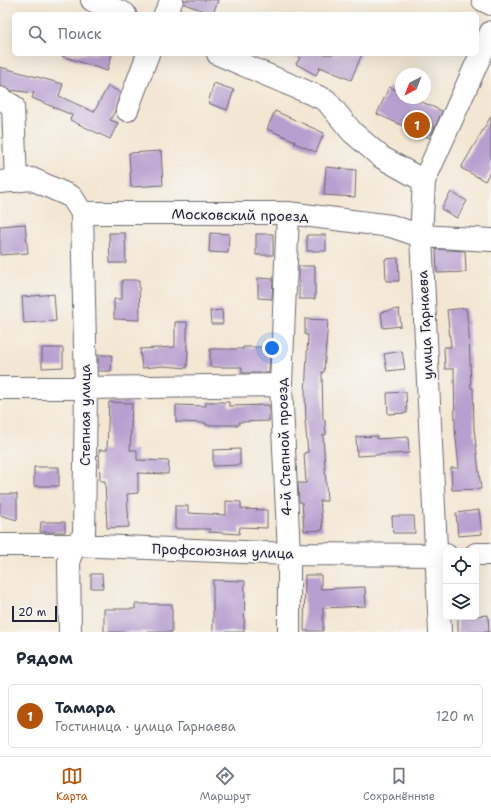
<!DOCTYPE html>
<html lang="ru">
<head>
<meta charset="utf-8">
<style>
  :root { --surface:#fff; --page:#f2f2f3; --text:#1f2937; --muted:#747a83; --line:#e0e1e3; --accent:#b45309 }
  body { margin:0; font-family:"Shantell Sans",sans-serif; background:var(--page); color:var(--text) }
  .controls { position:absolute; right:12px; bottom:12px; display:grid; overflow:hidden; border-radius:6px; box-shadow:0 4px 16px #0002 }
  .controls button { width:36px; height:36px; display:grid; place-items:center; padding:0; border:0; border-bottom:1px solid var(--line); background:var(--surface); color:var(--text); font:20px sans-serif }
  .compass { position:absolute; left:395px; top:68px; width:36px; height:36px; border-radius:50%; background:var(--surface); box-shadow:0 4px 16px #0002; rotate:222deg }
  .scale { position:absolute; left:12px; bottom:10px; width:45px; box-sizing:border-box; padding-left:4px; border:2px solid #22223b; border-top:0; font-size:11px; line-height:14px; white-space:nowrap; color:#22223b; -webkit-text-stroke:3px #f6f6f2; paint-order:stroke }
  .you { position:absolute; left:272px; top:348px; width:14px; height:14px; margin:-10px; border:3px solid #fff; border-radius:50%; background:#1a73e8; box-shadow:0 0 0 6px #1a73e833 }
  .badge { display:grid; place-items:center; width:26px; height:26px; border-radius:50%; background:var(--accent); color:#fff; font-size:13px; font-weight:700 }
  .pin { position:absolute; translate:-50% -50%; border:2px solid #fff; box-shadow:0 1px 4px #0006 }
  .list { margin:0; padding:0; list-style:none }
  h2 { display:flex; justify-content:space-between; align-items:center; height:52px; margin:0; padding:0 16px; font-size:17px }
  h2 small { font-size:13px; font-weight:400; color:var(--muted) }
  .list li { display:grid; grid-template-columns:26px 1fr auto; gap:12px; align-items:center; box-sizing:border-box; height:64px; margin:0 8px 8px; padding:0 8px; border:1px solid var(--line); border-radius:6px }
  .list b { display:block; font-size:15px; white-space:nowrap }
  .list p { margin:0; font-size:13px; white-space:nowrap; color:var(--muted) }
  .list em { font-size:13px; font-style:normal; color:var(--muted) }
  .icon { flex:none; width:22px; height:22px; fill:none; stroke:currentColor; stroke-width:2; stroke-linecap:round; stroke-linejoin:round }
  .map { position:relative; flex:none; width:491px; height:632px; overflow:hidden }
  .search { position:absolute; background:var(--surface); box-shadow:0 4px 16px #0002; left:12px; right:12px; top:12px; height:44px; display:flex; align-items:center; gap:10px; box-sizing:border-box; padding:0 14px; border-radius:6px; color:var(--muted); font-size:15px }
  .sheet { height:124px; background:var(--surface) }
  nav { display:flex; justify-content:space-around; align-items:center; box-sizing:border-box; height:56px; border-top:1px solid var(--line); background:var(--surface); font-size:11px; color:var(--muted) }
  nav a { display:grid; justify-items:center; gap:2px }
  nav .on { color:var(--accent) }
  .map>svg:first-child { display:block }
  .building { fill:#b79fcf }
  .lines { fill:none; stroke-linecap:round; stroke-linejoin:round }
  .minor-casing { stroke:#6b6770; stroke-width:24 }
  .minor { stroke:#fff; stroke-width:22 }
  .labels { text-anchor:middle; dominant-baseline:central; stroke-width:3.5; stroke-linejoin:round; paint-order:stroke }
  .street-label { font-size:14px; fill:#22223b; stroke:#f6f6f2 }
</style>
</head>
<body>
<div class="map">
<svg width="491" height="632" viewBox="0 0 491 632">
  <rect width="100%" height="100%" fill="#f6f6f2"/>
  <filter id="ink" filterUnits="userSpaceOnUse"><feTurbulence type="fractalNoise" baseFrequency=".025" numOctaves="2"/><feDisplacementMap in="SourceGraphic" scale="8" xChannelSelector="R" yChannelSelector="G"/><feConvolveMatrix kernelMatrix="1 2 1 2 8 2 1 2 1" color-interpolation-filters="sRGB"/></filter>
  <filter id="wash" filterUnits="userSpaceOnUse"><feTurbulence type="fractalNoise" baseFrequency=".012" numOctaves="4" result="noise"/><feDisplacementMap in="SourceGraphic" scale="16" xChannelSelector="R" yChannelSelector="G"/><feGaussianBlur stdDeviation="0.9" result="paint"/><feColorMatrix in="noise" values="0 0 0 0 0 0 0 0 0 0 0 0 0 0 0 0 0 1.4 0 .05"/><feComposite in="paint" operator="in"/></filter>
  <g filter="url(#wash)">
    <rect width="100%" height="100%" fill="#f3e7d3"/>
    <g id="blocks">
      <path class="building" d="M184,0H218L213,14L184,4Z
        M63,54H112L107,71L62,56Z
        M291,54H362L351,80L320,67L316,75L296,64L300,58Z
        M0,67L63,84L59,96L94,112L108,86L120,92L115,111L110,120L118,123L110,139L70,120L72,115L32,98L34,93L10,90L0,86Z
        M214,83L234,90L227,110L208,103Z
        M389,87L401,92V98H413L442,111L430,138L377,114Z
        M275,111L324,133L316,152L294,143L295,141L267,129Z
        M491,116V170L485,181L461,168Z
        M161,151L163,185L131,187L129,153Z
        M326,167L356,170L355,197L324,195Z
        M451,192L467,201L457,218L441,209Z
        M25,224L28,253L0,255V226Z
        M109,233H125L126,263H110Z
        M210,233L229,234L228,253L209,252Z
        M256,234H273V255H256Z
        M307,235H326V251H307Z
        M436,249L465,251L466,272L437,273Z
        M398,258L399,281H386L385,259Z
        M299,266H315V299H299Z
        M258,278L273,279L272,299L258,298Z
        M122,280H139L140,320L114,319V299H122Z
        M54,294L56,321L24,323L22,297Z
        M466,308L469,333L471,388H473L474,428L481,489L452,490L451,468H459L455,429L454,369H445L444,347H451L447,310Z
        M399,309L401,326L383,328L381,312Z
        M222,310L223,324H211L210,311Z
        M305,319L328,320L324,372H322L323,420H325L326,435H323L327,501H320L323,530L304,531L302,502H299L298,483H306L304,453L308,452L305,421H306L305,394L308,335H305Z
        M175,322H187V351H188L187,368L164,366L142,368L140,349L175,347Z
        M243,347H270L269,373H242V367H210V349H243Z
        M42,348H63V367L42,368Z
        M402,351L405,369L387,371L384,354Z
        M98,355H112L111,371H98Z
        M406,392L407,413L388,414L387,393Z
        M109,402L132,403L130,450H137V460L169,461L168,474L138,473V493L127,494L129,527L107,528L105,481H100L99,450H107Z
        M206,402H229V406L269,405V421L239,422V425H206V423L176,422V405L206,406Z
        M377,436V439L408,437L409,453L357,456L356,437Z
        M240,449V465L213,466V450Z
        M34,467H59V486H34Z
        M0,494H17V520L0,515Z
        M226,501L241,502V509L267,510V528L240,527L239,534L209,532L210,529H175V506H188V513L226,515Z
        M479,510L482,534L458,536L456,513Z
        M392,516H414L415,533H393Z
        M41,522H65V532H40Z
        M91,574H102L103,588H91Z
        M305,575H321V589L365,587L366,606L323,608V631H304Z
        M213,580L245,581L244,632H213Z
        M135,604H172V632H104V609H135Z
        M488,615L489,632H458V617H476V616Z"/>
    </g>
  </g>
  <g filter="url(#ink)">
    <use href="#blocks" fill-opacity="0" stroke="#6b6770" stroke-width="1"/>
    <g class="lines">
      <g class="minor-casing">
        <path id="minor" d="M92,0L125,14
          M483,0L491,4
          M165,14L172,0
          M218,54L326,100L352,132L381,157L424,181
          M0,98L13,106L16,181
          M127,110L148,54
          M0,182L32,179L72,197L82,213L86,388L84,536L75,545L69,559L70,632
          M82,213H288L391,226L421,236L491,240
          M288,213L281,385L289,554V632
          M0,388H86L281,385
          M0,545H75L289,554L446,555
          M476,554H491
          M440,632L421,236L424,181L491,32"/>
      </g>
      <use href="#minor" class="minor"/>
    </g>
  </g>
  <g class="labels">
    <g class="street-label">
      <text transform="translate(240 215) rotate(1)">Московский проезд</text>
      <text transform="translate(425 325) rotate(-93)">улица Гарнаева</text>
      <text transform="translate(85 415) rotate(-90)">Степная улица</text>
      <text transform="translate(284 447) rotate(-92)">4-й Степной проезд</text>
      <text transform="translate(223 551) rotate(2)">Профсоюзная улица</text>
    </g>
  </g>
</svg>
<div class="controls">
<button><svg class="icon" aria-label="locate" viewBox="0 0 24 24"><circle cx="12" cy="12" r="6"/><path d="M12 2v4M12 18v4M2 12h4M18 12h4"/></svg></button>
<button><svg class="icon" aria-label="layers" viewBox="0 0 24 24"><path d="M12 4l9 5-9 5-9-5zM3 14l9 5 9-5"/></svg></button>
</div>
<svg class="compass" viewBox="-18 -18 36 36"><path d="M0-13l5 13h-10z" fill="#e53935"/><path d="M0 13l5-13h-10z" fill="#747a83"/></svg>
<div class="scale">20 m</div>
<div class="you"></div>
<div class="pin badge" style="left:417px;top:125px">1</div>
<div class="search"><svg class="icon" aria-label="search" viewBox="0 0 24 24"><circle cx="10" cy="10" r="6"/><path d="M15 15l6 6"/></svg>Поиск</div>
</div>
<section class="sheet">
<h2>Рядом<small></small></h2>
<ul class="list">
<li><span class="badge">1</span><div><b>Тамара</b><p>Гостиница · улица Гарнаева</p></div><em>120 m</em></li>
</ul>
</section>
<nav>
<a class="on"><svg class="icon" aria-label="map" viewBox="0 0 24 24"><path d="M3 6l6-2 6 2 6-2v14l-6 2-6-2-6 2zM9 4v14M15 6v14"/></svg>Карта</a>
<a><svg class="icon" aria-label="directions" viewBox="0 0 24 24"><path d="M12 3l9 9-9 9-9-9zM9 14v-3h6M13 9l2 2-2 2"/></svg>Маршрут</a>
<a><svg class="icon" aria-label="saved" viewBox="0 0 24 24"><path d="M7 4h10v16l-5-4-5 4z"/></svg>Сохранённые</a>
</nav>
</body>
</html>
